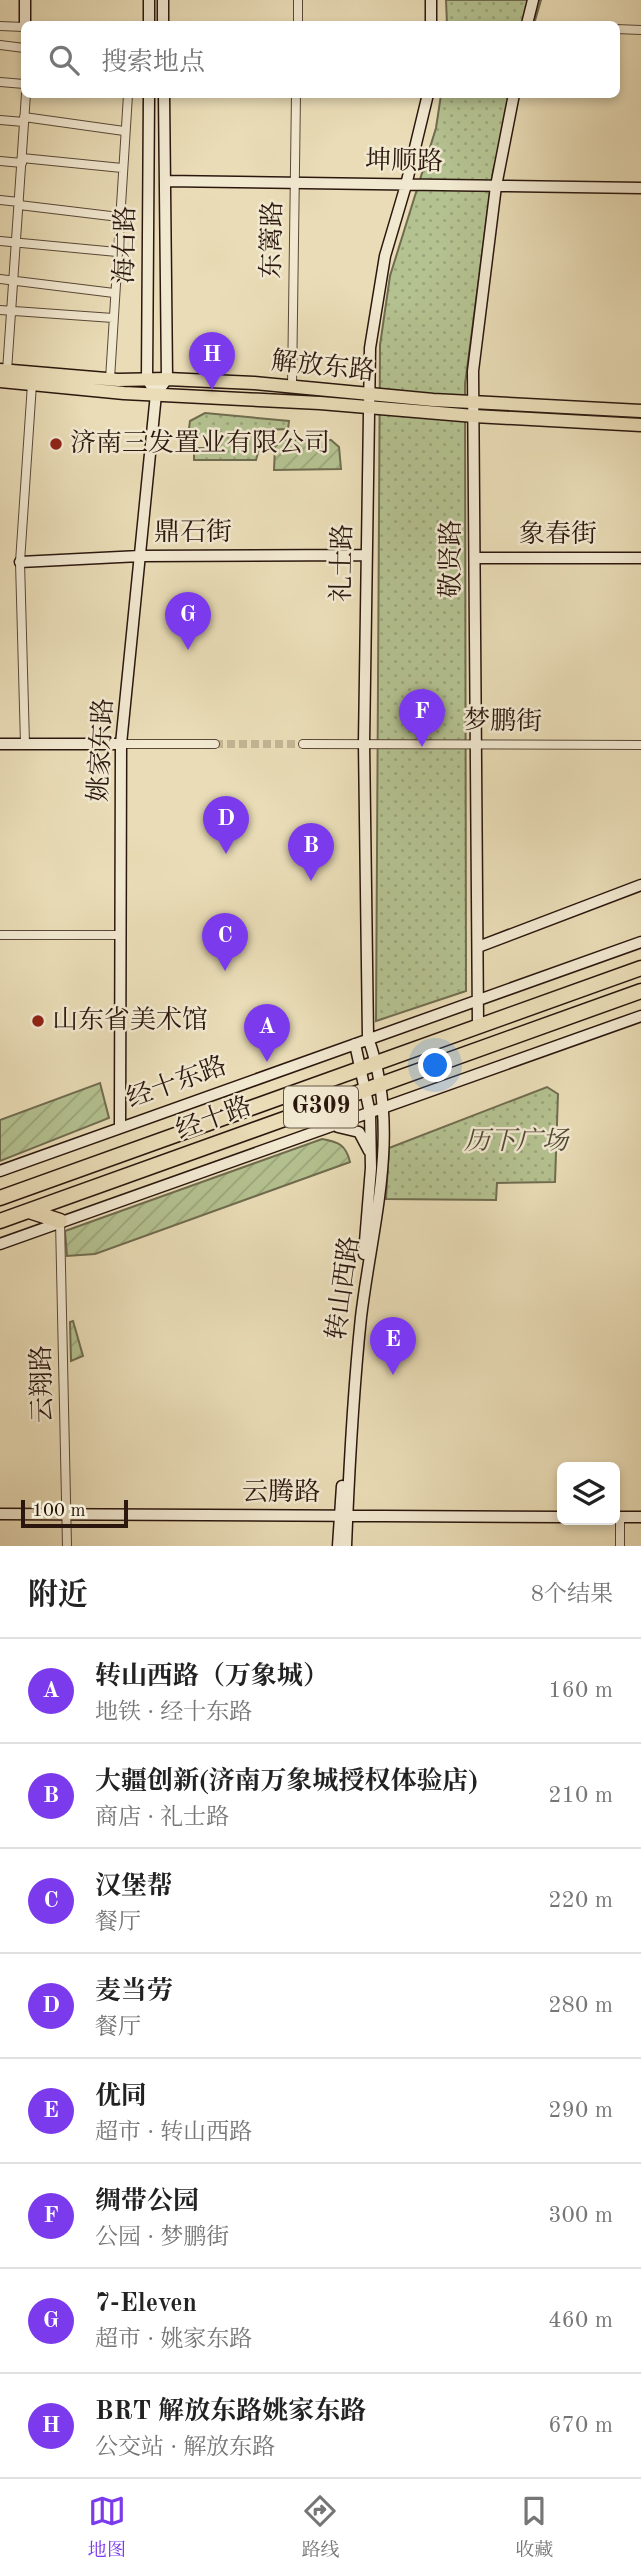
<!DOCTYPE html>
<html lang="zh">
<head>
<meta charset="utf-8">
<style>
  :root { --surface:#fff; --page:#f6f6f6; --text:#222; --muted:#767676; --line:#e0e0e0; --accent:#7c3aed }
  body { margin:0; font-family:"Old Standard TT","Noto Serif SC",serif; background:var(--page); color:var(--text) }
  .controls { position:absolute; right:21px; bottom:21px; display:grid; overflow:hidden; border-radius:10px; box-shadow:0 4px 10px #0003 }
  .controls button { width:63px; height:63px; display:grid; place-items:center; padding:0; border:0; border-bottom:2px solid var(--line); background:var(--surface); color:var(--text); font:35px sans-serif }
  .scale { position:absolute; left:21px; bottom:18px; width:107px; box-sizing:border-box; padding-left:7px; border:4px solid #2b170e; border-top:0; font-size:19px; line-height:24px; white-space:nowrap; color:#2b170e; -webkit-text-stroke:5px #f1e8d0; paint-order:stroke }
  .you { position:absolute; left:436px; top:1066px; width:24px; height:24px; margin:-18px; border:5px solid #fff; border-radius:50%; background:#1a73e8; box-shadow:0 0 0 10px #1a73e833 }
  .badge { display:grid; place-items:center; width:46px; height:46px; border-radius:50%; background:var(--accent); color:#fff; font-size:23px; font-weight:700 }
  .pin { position:absolute; translate:-50% -58px; filter:drop-shadow(0 2px 4px #0008) }
  .pin::after { content:''; position:absolute; top:37px; width:24px; height:21px; background:inherit; clip-path:polygon(0 0,100% 0,50% 100%) }
  .list { margin:0; padding:0; list-style:none }
  h2 { display:flex; justify-content:space-between; align-items:center; height:91px; margin:0; padding:0 28px; font-size:30px }
  h2 small { font-size:23px; font-weight:400; color:var(--muted) }
  .list li { display:grid; grid-template-columns:46px 1fr auto; gap:21px; align-items:center; box-sizing:border-box; height:105px; padding:0 28px; border-top:2px solid var(--line) }
  .list b { display:block; font-size:26px; white-space:nowrap }
  .list p { margin:0; font-size:23px; white-space:nowrap; color:var(--muted) }
  .list em { font-size:23px; font-style:normal; color:var(--muted) }
  .icon { flex:none; width:38px; height:38px; fill:none; stroke:currentColor; stroke-width:2; stroke-linecap:round; stroke-linejoin:round }
  .map { position:relative; flex:none; width:641px; height:1546px; overflow:hidden }
  .search { position:absolute; background:var(--surface); box-shadow:0 4px 10px #0003; left:21px; right:21px; top:21px; height:77px; display:flex; align-items:center; gap:18px; box-sizing:border-box; padding:0 24px; border-radius:10px; color:var(--muted); font-size:26px }
  .sheet { height:931px; background:var(--surface) }
  nav { display:flex; justify-content:space-around; align-items:center; box-sizing:border-box; height:98px; border-top:2px solid var(--line); background:var(--surface); font-size:19px; color:var(--muted) }
  nav a { display:grid; justify-items:center; gap:4px }
  nav .on { color:var(--accent) }
  .map>svg:first-child { display:block }
  .grass { fill:url(#grass-dots); stroke:#706c4f; stroke-width:2 }
  .garden { fill:url(#garden-furrows); stroke:#706c4f; stroke-width:2 }
  .lines { fill:none; stroke-linecap:round; stroke-linejoin:round }
  .street-tunnel { stroke:#c3b594; stroke-width:8; stroke-dasharray:8 4; stroke-linecap:butt }
  .street-casing { stroke:#5a4838; stroke-width:10 }
  .secondary-casing { stroke:#2b170e; stroke-width:13 }
  .primary-casing { stroke:#2b170e; stroke-width:15 }
  .highway-casing { stroke:#2b170e; stroke-width:17 }
  .street { stroke:#f1e8d0; stroke-width:8 }
  .secondary { stroke:#f1e8d0; stroke-width:10 }
  .primary { stroke:#e9dcb6; stroke-width:12 }
  .highway { stroke:#e9dcb6; stroke-width:14 }
  .poi-dot { fill:#8f2418; stroke:#f1e8d0; stroke-width:2.5 }
  .labels { text-anchor:middle; dominant-baseline:central; stroke-width:5; stroke-linejoin:round; paint-order:stroke }
  .shield { fill:#f1e8d0; stroke:#665648; stroke-width:2 }
  .shield-label { font-size:24px; font-weight:bold; fill:#2b170e }
  .street-label { font-size:26px; fill:#2b170e; stroke:#f1e8d0 }
  .poi-label { font-size:26px; fill:#2b170e; stroke:#f1e8d0; text-anchor:start }
  .park-label { font-size:26px; font-style:italic; fill:#544a35; stroke:#f1e8d0 }
</style>
</head>
<body>
<div class="map">
<svg width="641" height="1546" viewBox="0 0 641 1546">
  <defs>
    <pattern id="grass-dots" width="8" height="8" patternUnits="userSpaceOnUse" patternTransform="scale(1.75)"><rect width="8" height="8" fill="#b4c190"/><path d="M2 2h.1M6 6h.1" fill="none" stroke="#9ba57b" stroke-width="1.8" stroke-linecap="round"/></pattern>
    <pattern id="garden-furrows" width="10" height="10" patternUnits="userSpaceOnUse" patternTransform="scale(1.75)"><rect width="10" height="10" fill="#b4c190"/><path d="M-1 1l2-2M0 10L10 0M9 11l2-2" fill="none" stroke="#9ba57b"/></pattern>
  </defs>
  <rect width="100%" height="100%" fill="#e9dcb6"/>
  <filter id="stains"><feTurbulence type="fractalNoise" baseFrequency=".00286" numOctaves="4"/><feColorMatrix values="0 0 0 0 .2 0 0 0 0 .09 0 0 0 0 .02 0 0 0 .5 -.17"/></filter>
  <radialGradient id="worn" r=".72"><stop offset=".6" stop-color="#630" stop-opacity="0"/><stop offset="1" stop-color="#630" stop-opacity=".3"/></radialGradient>
  <path class="grass" d="M446,0H541L534,24H447Z
    M441,95H514L493,171L465,384L466,991L376,1021L380,345L390,276L436,128Z
    M205,413L289,421L288,429L264,430L256,460H194V448H208L209,436H188L190,421Z
    M547,1087L558,1094L555,1182L497,1183L496,1200L386,1199L389,1148Z"/>
  <path class="garden" d="M281,440H331L339,447L341,469L274,470L275,447Z
    M100,1083L109,1118L0,1161V1120Z
    M322,1139C339,1142 346,1145 350,1162L95,1254L67,1256L65,1231Z
    M73,1321L83,1356L71,1361L70,1322Z"/>
  <g class="lines">
    <path class="street-tunnel" d="M215,744H303"/>
    <g class="street-casing">
      <path id="street" d="M298,0V24
        M0,26L24,27
        M616,29L641,30
        M0,45L24,48
        M0,82L24,84
        M24,117L124,131
        M0,120L24,122
        M22,158L122,168
        M0,161L22,163
        M0,200L19,202
        M19,205L119,217
        M0,241L117,252
        M0,279L114,293
        M0,310L113,318
        M7,371L26,94
        M110,379L128,95
        M292,387L296,94
        M25,744L20,562L32,384
        M121,744H215
        M303,744L641,745
        M0,935H121
        M60,1221L67,1546
        M620,1546V1517"/>
    </g>
    <g class="secondary-casing">
      <path id="secondary" d="M25,0V24
        M149,0V24
        M163,0V24
        M431,0V24
        M527,24L533,0
        M149,94L147,379L156,394
        M165,181L641,188
        M475,558H641
        M20,562L140,556L366,555
        M0,744H121
        M478,947L641,885
        M478,1026L473,371L496,186L514,94
        M355,1044L370,1113L371,1168L364,1254
        M120,1127L121,744L156,394L167,379L164,94
        M338,1127L359,1132L369,1151
        M0,1171L641,942
        M0,1244L641,1016
        M0,1514L562,1517
        M615,1517H641
        M338,1546L342,1486
        M346,1546C349,1470 353,1393 361,1317C372,1224 402,1130 368,1038L364,743L370,348L385,256L406,185L428,94"/>
    </g>
    <g class="primary-casing">
      <path id="primary" d="M0,370L118,380L167,379L254,383L433,400L641,411
        M0,381L124,393L320,403L474,416L641,425"/>
    </g>
    <g class="highway-casing">
      <path id="highway" d="M0,1198L641,968
        M29,1211L60,1221
        M0,1221L641,991"/>
    </g>
    <use href="#street" class="street"/>
    <use href="#secondary" class="secondary"/>
    <use href="#primary" class="primary"/>
    <use href="#highway" class="highway"/>
  </g>
  <g class="poi-dot">
    <circle cx="56" cy="444" r="7"/>
    <circle cx="38" cy="1021" r="7"/>
  </g>
  <g class="labels">
    <rect class="shield" x="284" y="1086.5" width="74" height="41" rx="5"/>
    <g class="shield-label">
      <text x="321" y="1107">G309</text>
    </g>
    <g class="street-label">
      <text transform="translate(404 162) rotate(1)">坤顺路</text>
      <text transform="translate(273 240) rotate(-89)">东篱路</text>
      <text transform="translate(126 245) rotate(-89)">海右路</text>
      <text transform="translate(323 367) rotate(6)">解放东路</text>
      <text x="193" y="533">鼎石街</text>
      <text x="558" y="535">象春街</text>
      <text transform="translate(452 559) rotate(-90)">敬贤路</text>
      <text transform="translate(343 563) rotate(-89)">礼士路</text>
      <text transform="translate(503 722) rotate(1)">梦鹏街</text>
      <text transform="translate(102 750) rotate(-87)">姚家东路</text>
      <text transform="translate(177 1083) rotate(-20)">经十东路</text>
      <text transform="translate(214 1119) rotate(-20)">经十路</text>
      <text transform="translate(344 1288) rotate(-82)">转山西路</text>
      <text transform="translate(43 1384) rotate(-91)">云翔路</text>
      <text x="281" y="1493">云腾路</text>
    </g>
    <g class="poi-label">
      <text x="70" y="444">济南三发置业有限公司</text>
      <text x="52" y="1021">山东省美术馆</text>
    </g>
    <g class="park-label">
      <text x="516" y="1142">历下广场</text>
    </g>
  </g>
  <rect width="100%" height="100%" filter="url(#stains)"/>
  <rect width="100%" height="100%" fill="url(#worn)"/>
</svg>
<div class="controls">
<button><svg class="icon" aria-label="layers" viewBox="0 0 24 24"><path d="M12 4l9 5-9 5-9-5zM3 14l9 5 9-5"/></svg></button>
</div>
<div class="scale">100 m</div>
<div class="you"></div>
<div class="pin badge" style="left:267px;top:1062px">A</div>
<div class="pin badge" style="left:311px;top:881px">B</div>
<div class="pin badge" style="left:225px;top:971px">C</div>
<div class="pin badge" style="left:226px;top:854px">D</div>
<div class="pin badge" style="left:393px;top:1375px">E</div>
<div class="pin badge" style="left:422px;top:747px">F</div>
<div class="pin badge" style="left:188px;top:650px">G</div>
<div class="pin badge" style="left:212px;top:390px">H</div>
<div class="search"><svg class="icon" aria-label="search" viewBox="0 0 24 24"><circle cx="10" cy="10" r="6"/><path d="M15 15l6 6"/></svg>搜索地点</div>
</div>
<section class="sheet">
<h2>附近<small>8个结果</small></h2>
<ul class="list">
<li><span class="badge">A</span><div><b>转山西路（万象城）</b><p>地铁 · 经十东路</p></div><em>160 m</em></li>
<li><span class="badge">B</span><div><b>大疆创新(济南万象城授权体验店)</b><p>商店 · 礼士路</p></div><em>210 m</em></li>
<li><span class="badge">C</span><div><b>汉堡帮</b><p>餐厅</p></div><em>220 m</em></li>
<li><span class="badge">D</span><div><b>麦当劳</b><p>餐厅</p></div><em>280 m</em></li>
<li><span class="badge">E</span><div><b>优同</b><p>超市 · 转山西路</p></div><em>290 m</em></li>
<li><span class="badge">F</span><div><b>绸带公园</b><p>公园 · 梦鹏街</p></div><em>300 m</em></li>
<li><span class="badge">G</span><div><b>7-Eleven</b><p>超市 · 姚家东路</p></div><em>460 m</em></li>
<li><span class="badge">H</span><div><b>BRT 解放东路姚家东路</b><p>公交站 · 解放东路</p></div><em>670 m</em></li>
</ul>
</section>
<nav>
<a class="on"><svg class="icon" aria-label="map" viewBox="0 0 24 24"><path d="M3 6l6-2 6 2 6-2v14l-6 2-6-2-6 2zM9 4v14M15 6v14"/></svg>地图</a>
<a><svg class="icon" aria-label="directions" viewBox="0 0 24 24"><path d="M12 3l9 9-9 9-9-9zM9 14v-3h6M13 9l2 2-2 2"/></svg>路线</a>
<a><svg class="icon" aria-label="saved" viewBox="0 0 24 24"><path d="M7 4h10v16l-5-4-5 4z"/></svg>收藏</a>
</nav>
</body>
</html>
